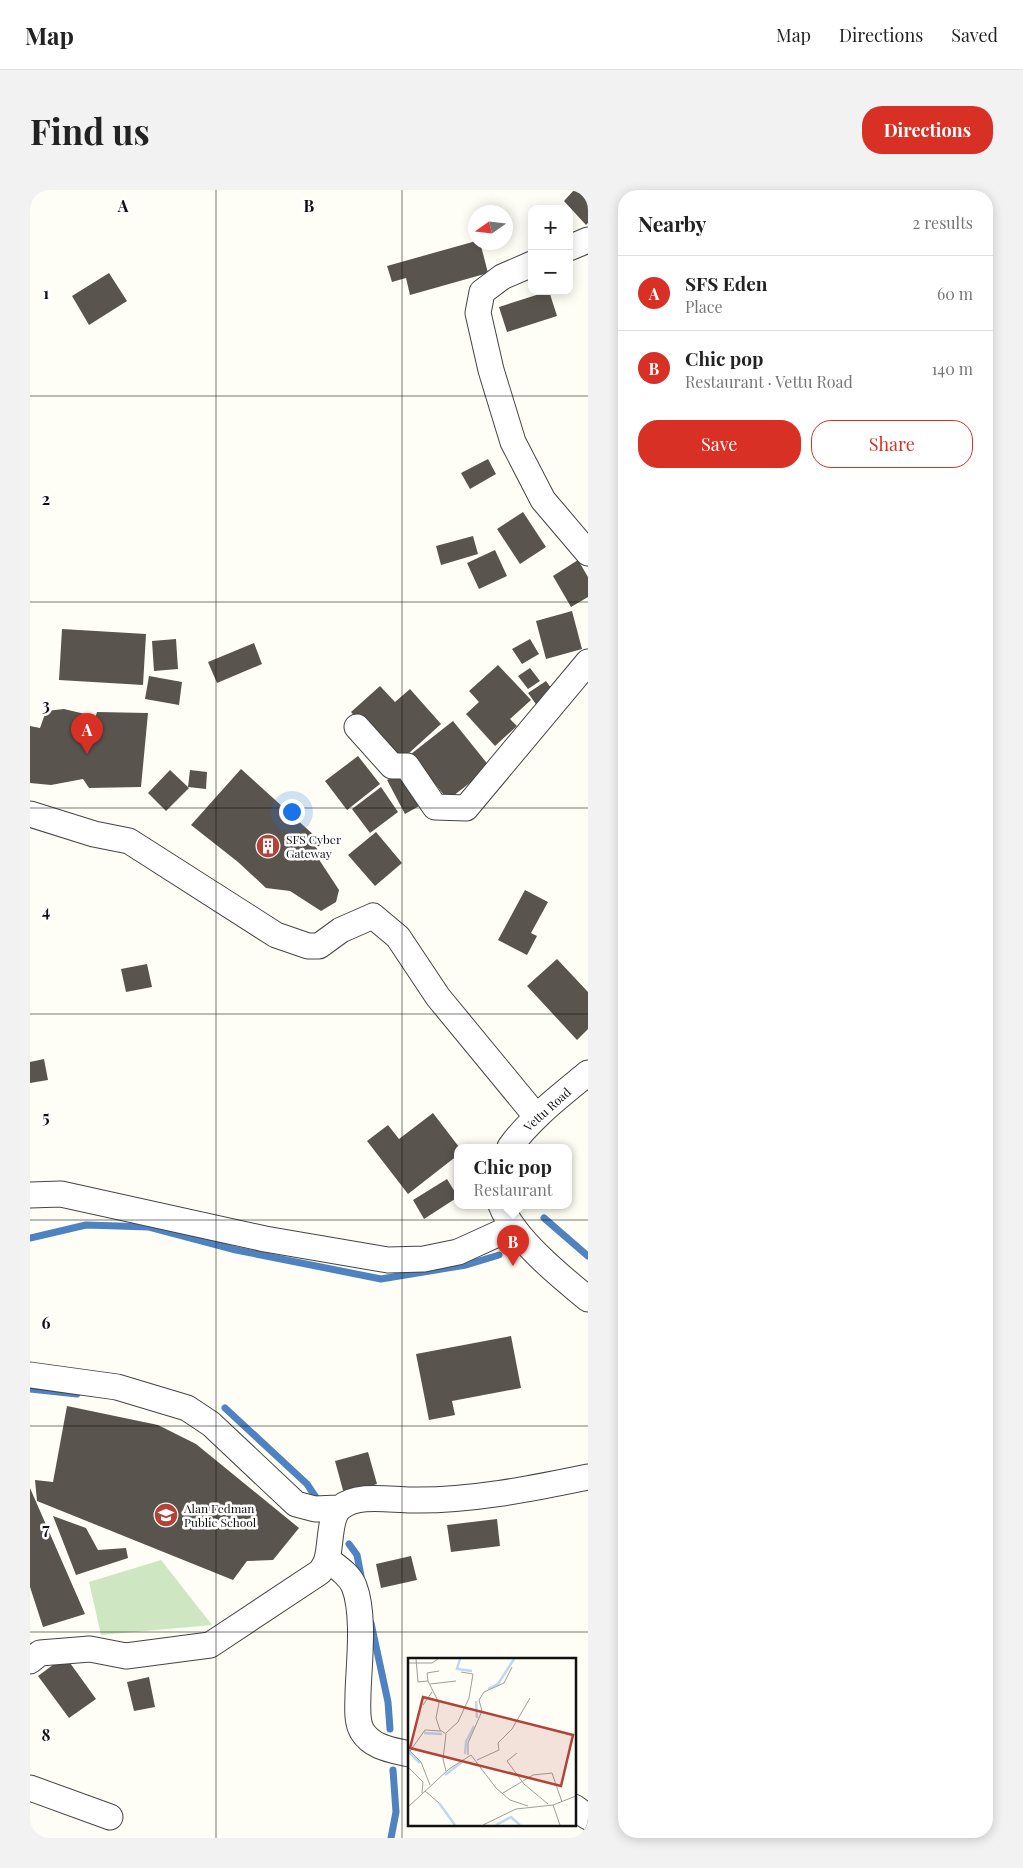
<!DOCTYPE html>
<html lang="en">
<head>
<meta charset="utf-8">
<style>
  :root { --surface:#fff; --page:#f2f2f2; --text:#222; --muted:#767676; --line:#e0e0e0; --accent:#d93025 }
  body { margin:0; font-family:"Playfair Display",serif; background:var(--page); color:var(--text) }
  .controls { position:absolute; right:15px; top:15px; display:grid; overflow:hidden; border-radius:10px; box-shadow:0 2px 12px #0003 }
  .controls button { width:45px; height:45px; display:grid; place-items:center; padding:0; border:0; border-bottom:1px solid var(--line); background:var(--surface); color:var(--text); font:25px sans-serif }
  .compass { position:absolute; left:438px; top:15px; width:45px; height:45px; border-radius:50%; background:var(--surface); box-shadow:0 2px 12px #0003; rotate:256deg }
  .you { position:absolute; left:261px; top:621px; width:18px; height:18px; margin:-12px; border:4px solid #fff; border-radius:50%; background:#1a73e8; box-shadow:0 0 0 8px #1a73e833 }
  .badge { display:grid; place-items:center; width:32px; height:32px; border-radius:50%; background:var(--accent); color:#fff; font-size:16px; font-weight:700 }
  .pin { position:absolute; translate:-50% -41px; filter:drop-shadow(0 1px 2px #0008) }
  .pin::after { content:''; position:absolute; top:26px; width:18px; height:15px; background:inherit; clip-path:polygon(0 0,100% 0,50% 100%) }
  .popup { position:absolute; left:424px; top:954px; width:118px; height:65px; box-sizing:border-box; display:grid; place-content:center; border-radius:10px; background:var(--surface); filter:drop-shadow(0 1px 4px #0005); font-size:16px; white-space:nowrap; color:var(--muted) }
  .popup b { font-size:19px; color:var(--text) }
  .popup::after { content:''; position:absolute; left:50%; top:100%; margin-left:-10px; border:10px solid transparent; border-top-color:var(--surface) }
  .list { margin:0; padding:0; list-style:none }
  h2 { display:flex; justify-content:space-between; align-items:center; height:65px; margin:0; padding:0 20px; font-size:21px }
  h2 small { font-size:16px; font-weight:400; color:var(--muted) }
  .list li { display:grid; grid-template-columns:32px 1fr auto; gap:15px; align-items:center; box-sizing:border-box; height:75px; padding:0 20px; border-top:1px solid var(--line) }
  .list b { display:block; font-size:19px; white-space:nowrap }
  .list p { margin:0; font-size:16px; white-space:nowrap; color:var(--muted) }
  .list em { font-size:16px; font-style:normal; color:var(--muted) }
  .actions { display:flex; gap:10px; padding:15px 20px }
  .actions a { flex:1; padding:11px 0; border:1px solid var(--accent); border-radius:20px; text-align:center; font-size:18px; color:var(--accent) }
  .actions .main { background:var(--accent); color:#fff }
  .map { position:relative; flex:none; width:558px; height:1648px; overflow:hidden; border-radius:20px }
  header { display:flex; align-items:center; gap:30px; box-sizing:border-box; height:70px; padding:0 25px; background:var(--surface); border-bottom:1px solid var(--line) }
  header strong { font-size:24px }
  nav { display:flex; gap:28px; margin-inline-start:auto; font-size:18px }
  .intro { display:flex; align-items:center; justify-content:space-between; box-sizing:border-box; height:120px; padding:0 30px }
  h1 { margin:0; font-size:35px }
  .button { padding:12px 22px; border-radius:20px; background:var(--accent); color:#fff; font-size:18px; font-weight:700 }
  main { display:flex; gap:30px; padding:0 30px }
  aside { flex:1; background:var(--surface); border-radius:20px; box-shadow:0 2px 12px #0003 }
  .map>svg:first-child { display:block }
  .green { fill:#cfe6c2 }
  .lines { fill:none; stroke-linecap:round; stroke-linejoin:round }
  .stream { stroke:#4e82c0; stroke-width:7 }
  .building { fill:#59544e }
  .street-casing { stroke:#444; stroke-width:27 }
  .street { stroke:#fff; stroke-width:25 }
  .grid { fill:none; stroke:#111; stroke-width:1; stroke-opacity:0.55 }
  .labels { text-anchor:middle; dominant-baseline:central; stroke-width:5; stroke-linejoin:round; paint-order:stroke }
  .poi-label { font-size:12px; fill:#111; stroke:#fff; text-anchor:start }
  .street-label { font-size:12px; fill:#111; stroke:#fff }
  .inset-river { fill:none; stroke:#c0d7f0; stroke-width:2.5 }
  .inset-road { fill:none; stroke:#9f9f9a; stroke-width:1 }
  .view { fill:#b34337; fill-opacity:0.15; stroke:#b34337; stroke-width:2.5 }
  .inset-edge { fill:none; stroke:#111; stroke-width:2.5 }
  .grid-label { font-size:16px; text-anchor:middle; font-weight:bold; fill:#111; stroke:#fff; stroke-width:5; stroke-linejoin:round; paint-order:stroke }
</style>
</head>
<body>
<header>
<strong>Map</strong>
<nav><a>Map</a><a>Directions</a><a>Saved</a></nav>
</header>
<div class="intro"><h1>Find us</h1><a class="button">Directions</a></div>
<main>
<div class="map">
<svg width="558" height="1648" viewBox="0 0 558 1648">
  <rect width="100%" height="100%" fill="#fefef6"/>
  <path class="green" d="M131,1370L182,1435L71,1445L59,1392Z"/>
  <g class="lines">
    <path class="stream" d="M514,1028L558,1066
      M0,1048L56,1035L119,1037L206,1060L351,1089L436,1075L469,1065
      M0,1199L47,1204
      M195,1218L277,1294L287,1309
      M319,1354L327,1365L332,1391
      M341,1433L358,1512L360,1539
      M361,1648L366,1622L363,1580"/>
  </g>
  <path class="building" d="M544,0H554L558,5V33L556,35L534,11Z
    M446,51V52H450L458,83L380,105L376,88L362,92L357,76Z
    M79,83L97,111L59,135L42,106Z
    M519,101L527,126L477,142L469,117Z
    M458,269L466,284L440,299L431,283Z
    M493,322L516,357L490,374L467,339Z
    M443,346L448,364L411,375L406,356Z
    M465,360L477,386L449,399L437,373Z
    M548,370L558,387V407L541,417L523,386Z
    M542,421L552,459L516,469L506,431Z
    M32,439L116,444L113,495L29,490Z
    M146,449L148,479L124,481L122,451Z
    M500,449L509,464L492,474L482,459Z
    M224,453L232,474L187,493L178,472Z
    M468,475L501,510L480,529L487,536L465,556L436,524L449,512L439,501Z
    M500,478L510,491L498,499L488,486Z
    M119,486L152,492L149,515L115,509Z
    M516,491L526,505L508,517L498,503Z
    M350,496L365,512L380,499L411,534L367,574L321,522Z
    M34,519L55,524L64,532L67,522L118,523L111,597L59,598L53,589L21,595L0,593V536L10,538L16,521Z
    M423,531L460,577L418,610L381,564Z
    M328,566L350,594L317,620L295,591Z
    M211,579L286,647L288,668L309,700L306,712L291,721L260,701L236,698L208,672L161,635Z
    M140,580L159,598L136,621L118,603Z
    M160,580L177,582L176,599L158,597Z
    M373,582L391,615L375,624L357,590Z
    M351,597L368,622L340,643L322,619Z
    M346,642L372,673L345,696L318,665Z
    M495,700L518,712L501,743L507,746L497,765L468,750Z
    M527,769L558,802V839L547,850L497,796Z
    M117,774L122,797L96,802L91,779Z
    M14,869L18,890L0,893V872Z
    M403,923L429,957L428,965L378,1004L337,951L358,935L369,949Z
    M417,989L428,1007L394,1029L383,1010Z
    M481,1146L491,1198L422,1211L425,1225L399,1230L386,1164Z
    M37,1216L128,1235L166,1254L269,1338L243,1370L217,1371L203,1390L7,1311L5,1290L23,1292Z
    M338,1262L347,1294L314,1304L305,1271Z
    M0,1298L55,1424L13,1437L0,1397Z
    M23,1326L56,1338L68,1360L96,1358L98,1368L46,1385Z
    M467,1329L470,1356L421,1362L417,1335Z
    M381,1366L387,1390L351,1398L346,1374Z
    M35,1466L66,1509L39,1528L8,1486Z
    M119,1487L125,1517L104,1521L97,1492Z"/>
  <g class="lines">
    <g class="street-casing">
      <path id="street" d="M539,58L558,50
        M502,74L472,87L452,102L448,123L461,180L483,252L513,310L558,363
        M327,537L362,576H377L405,617L436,618L558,472
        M0,624L64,644L99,651L246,745L278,756H289L311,740L343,726L368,747L408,807L506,926
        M480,957C501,928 530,906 558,883
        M0,1005L31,1004L235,1049L358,1070L394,1069L428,1062L483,1037
        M471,1015C483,1048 531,1087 558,1109
        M0,1185L87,1197L157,1218L181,1234L266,1314L285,1319L308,1318
        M297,1369C307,1377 319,1384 324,1396C335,1424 329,1473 328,1503C328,1515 326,1531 332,1541C342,1558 363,1560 379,1564
        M0,1471L10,1463L60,1459L96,1466L180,1455L290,1382C293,1378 296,1373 297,1369C301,1356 299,1327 310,1318C327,1303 360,1310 381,1310C440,1311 500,1299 558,1287
        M0,1598L80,1627
        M544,1617L558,1627"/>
    </g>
    <use href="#street" class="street"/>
  </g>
  <path class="grid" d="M186,0V1648M372,0V1648M0,206H558M0,412H558M0,618H558M0,824H558M0,1030H558M0,1236H558M0,1442H558"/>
  <defs>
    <g id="building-disc" transform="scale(1.25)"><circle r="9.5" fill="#b34337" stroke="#fff"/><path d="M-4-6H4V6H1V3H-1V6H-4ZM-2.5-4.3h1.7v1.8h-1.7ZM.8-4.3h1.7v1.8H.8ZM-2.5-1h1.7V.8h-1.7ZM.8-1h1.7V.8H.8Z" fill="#fff"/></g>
    <g id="school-disc" transform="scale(1.25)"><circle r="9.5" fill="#b34337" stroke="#fff"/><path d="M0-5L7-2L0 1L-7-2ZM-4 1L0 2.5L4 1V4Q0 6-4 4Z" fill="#fff"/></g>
  </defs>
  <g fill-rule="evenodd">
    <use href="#building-disc" x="238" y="656"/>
    <use href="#school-disc" x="136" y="1325"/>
  </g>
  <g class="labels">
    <g class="poi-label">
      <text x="256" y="649">SFS Cyber<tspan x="256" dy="14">Gateway</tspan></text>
      <text x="154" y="1318">Alan Fedman<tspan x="154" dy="14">Public School</tspan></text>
    </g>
    <g class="street-label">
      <text transform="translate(517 919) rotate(-42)">Vettu Road</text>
    </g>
  </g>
  <g transform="translate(378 1468)">
    <rect width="168" height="168" fill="#fefef6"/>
    <path class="inset-river" d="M52,1L49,11L64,13M80,31L90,26L106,1M68,43L69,60M16,75L34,76M1,94L12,105M57,96L58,84L66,68M37,117L54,104M31,145L47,167M88,167L103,159L112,167"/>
    <path class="inset-road" d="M8,1L10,24L20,23L31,45L28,60L32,72L38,76L35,101L38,113M0,5H24L30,1M20,23L19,15L31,13M22,26L48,23M15,47L24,34M38,75L50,64L61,40L65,16L53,14M0,91L13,104L22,127M2,93L17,72L33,73M109,95L99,103L116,126L140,146M60,97V85L74,53L71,42L76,34L96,25L104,9M69,102L91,92L90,85L104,71L122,40M0,109L15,124L14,135M17,133L31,145M95,135L125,117L144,115L154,144M145,147L152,167M0,149L41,111L63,97L88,130L102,142L120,148M75,167L108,151L145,147L168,138"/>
    <path class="view" d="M15,39L165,77L153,128L2,90Z"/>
    <rect width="168" height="168" class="inset-edge"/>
  </g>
  <g class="grid-label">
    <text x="93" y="22">A</text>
    <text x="279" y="22">B</text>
    <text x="16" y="109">1</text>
    <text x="16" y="315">2</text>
    <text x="16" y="521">3</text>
    <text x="16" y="727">4</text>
    <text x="16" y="933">5</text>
    <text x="16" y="1139">6</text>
    <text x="16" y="1345">7</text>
    <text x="16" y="1551">8</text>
  </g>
</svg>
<div class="controls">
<button>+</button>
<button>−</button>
</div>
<svg class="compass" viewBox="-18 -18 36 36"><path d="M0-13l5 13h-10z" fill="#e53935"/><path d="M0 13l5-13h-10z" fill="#767676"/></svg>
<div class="you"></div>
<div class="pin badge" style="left:57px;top:564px">A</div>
<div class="pin badge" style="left:483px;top:1076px">B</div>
<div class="popup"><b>Chic pop</b>Restaurant</div>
</div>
<aside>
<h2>Nearby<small>2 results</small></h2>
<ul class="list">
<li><span class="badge">A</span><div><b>SFS Eden</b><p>Place</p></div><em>60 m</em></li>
<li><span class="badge">B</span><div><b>Chic pop</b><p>Restaurant · Vettu Road</p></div><em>140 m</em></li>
</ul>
<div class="actions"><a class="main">Save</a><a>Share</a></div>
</aside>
</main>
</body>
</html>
